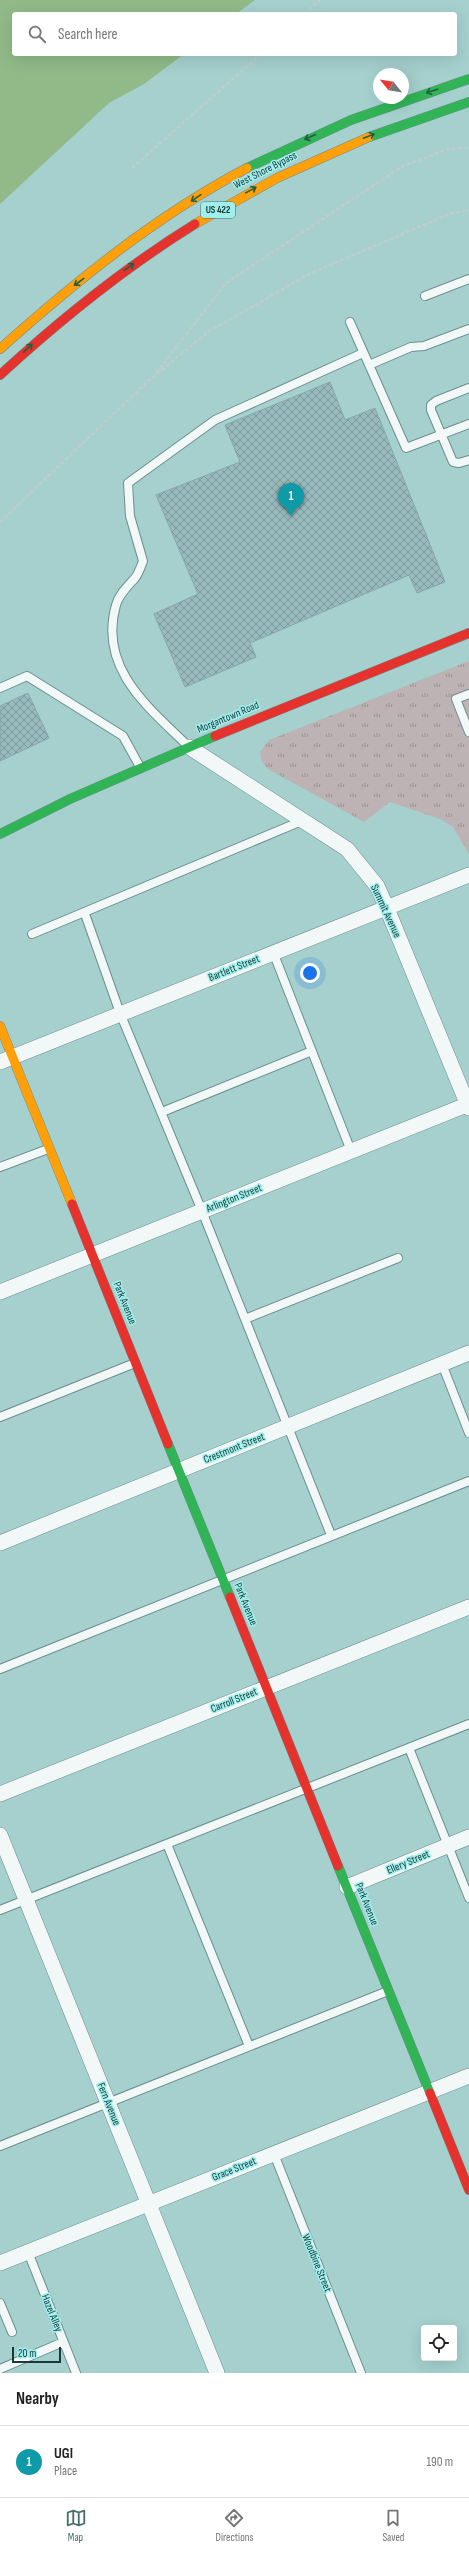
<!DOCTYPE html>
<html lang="en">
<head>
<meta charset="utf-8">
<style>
  :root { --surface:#fff; --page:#f2f2f2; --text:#222; --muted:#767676; --line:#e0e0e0; --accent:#4a6e6d }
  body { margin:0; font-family:"Sofia Sans Condensed",sans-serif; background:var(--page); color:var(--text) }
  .controls { position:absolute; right:12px; bottom:12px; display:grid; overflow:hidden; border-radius:4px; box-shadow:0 4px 16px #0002 }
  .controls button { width:36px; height:36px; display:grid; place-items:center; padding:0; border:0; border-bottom:1px solid var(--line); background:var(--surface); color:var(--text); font:20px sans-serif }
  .compass { position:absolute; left:373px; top:68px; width:36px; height:36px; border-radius:50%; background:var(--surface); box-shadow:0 4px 16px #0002; rotate:300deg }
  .scale { position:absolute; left:12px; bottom:10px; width:49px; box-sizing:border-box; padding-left:4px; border:2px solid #193a39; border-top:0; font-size:11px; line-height:14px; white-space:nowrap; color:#193a39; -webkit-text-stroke:3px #a0efec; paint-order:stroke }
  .you { position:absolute; left:310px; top:973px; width:14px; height:14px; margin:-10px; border:3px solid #fff; border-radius:50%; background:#1a73e8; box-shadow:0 0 0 6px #1a73e833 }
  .badge { display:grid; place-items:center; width:26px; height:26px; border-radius:50%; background:var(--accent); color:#fff; font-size:13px; font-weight:700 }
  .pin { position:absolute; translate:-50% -33px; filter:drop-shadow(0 1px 2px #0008) }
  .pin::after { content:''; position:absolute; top:21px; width:14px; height:12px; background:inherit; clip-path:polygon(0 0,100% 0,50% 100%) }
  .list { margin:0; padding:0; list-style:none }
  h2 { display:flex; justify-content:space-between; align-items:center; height:52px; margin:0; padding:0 16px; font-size:17px }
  h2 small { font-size:13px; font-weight:400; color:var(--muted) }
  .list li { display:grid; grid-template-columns:26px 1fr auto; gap:12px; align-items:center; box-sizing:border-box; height:72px; padding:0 16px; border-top:1px solid var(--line) }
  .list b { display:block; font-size:15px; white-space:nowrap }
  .list p { margin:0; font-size:13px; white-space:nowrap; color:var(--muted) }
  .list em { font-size:13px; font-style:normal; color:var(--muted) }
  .icon { flex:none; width:22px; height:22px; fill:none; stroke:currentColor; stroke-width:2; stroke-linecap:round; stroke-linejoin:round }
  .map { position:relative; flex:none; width:469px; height:2373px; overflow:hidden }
  .search { position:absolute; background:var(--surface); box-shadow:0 4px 16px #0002; left:12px; right:12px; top:12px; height:44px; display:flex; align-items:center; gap:10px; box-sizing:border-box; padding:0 14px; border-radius:4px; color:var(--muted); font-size:15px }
  .sheet { height:124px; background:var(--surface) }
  nav { display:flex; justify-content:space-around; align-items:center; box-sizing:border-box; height:56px; border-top:1px solid var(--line); background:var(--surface); font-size:11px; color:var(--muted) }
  nav a { display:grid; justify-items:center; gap:2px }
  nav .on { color:var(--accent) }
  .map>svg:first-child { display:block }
  .grass { fill:url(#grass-tufts) }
  .water { fill:#91ba88 }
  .building { fill:url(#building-cross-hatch); stroke:#85a7a9 }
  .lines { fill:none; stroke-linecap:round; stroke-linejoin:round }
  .lane-casing { stroke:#6c8f8e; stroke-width:10 }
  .street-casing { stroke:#6c8f8e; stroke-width:16 }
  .fast-casing { stroke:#6c8f8e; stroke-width:10 }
  .slow-casing { stroke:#6c8f8e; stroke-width:10 }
  .jam-casing { stroke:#6c8f8e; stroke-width:10 }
  .path { stroke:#bfcdcc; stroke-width:2.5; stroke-dasharray:4 2; stroke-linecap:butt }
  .lane { stroke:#f2f8f8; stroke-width:8 }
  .street { stroke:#f2f8f8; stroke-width:15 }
  .fast { stroke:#30b455; stroke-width:9 }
  .slow { stroke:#ff9f0a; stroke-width:9 }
  .jam { stroke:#e5322d; stroke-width:9 }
  .oneway { stroke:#205f41 }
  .labels { text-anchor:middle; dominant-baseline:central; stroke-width:3; stroke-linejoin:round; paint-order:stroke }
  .shield { fill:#a0efec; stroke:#42706f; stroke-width:1 }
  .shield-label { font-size:10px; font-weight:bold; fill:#193a39 }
  .street-label { font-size:11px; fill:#193a39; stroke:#a0efec }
</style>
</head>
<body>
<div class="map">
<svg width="469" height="2373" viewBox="0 0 469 2373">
  <defs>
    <pattern id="grass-tufts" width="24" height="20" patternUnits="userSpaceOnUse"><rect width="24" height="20" fill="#bdb2b4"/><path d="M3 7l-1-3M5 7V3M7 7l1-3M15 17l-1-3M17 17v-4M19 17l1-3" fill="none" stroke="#999293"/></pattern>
    <pattern id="building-cross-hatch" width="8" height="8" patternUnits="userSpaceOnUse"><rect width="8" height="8" fill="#98babc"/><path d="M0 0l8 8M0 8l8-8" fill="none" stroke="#7b989a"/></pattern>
  </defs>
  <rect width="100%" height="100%" fill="#a5d0ce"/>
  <path class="grass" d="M469,661V854L453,827L440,819L390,802L364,822L268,769L261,760L260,752L269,740Z"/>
  <path class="water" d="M0,0H255L236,14H14V54H184L144,84L109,103L0,204Z"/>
  <path class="building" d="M330,382L345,420L375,408L445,582L417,593L409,575L250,643L256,657L185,687L154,614L198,594L156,495L240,462L225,425Z
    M28,693L49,738L0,761V706Z"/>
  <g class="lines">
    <g class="lane-casing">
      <path id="lane" d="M425,296L469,279
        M350,322L406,448L469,424
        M369,365L411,347L424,346L469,329
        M469,388L436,401L431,405V410L453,462L459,463L469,460
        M0,688L27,676L123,736L140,767
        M469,694L456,699L469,732
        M188,746C148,707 98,668 116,605C119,594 128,586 135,578C139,573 141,566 143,561L130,516L128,483L215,420L363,353
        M85,914L120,1013L202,1211L331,1535
        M32,934L304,820
        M273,952L351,1151
        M162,1112L312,1051
        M0,1167L48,1149
        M245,1319L398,1258
        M442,1364L469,1433
        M0,1417L135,1363
        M0,1669L469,1481
        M409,1748L469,1898
        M167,1844L249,2046
        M0,1910L469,1724
        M0,2146L388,1991
        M274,2154L361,2373
        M28,2252L76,2373
        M0,2303L12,2332
        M0,2369L63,2342"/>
    </g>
    <g class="street-casing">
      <path id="street" d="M189,747L347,849L377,886L386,906L469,1108
        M0,1062L469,875
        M0,1292L469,1104
        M0,1543L469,1353
        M0,1794L469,1607
        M0,1835L217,2373
        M347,1887L469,1837
        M0,2263L469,2076"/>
    </g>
    <g class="fast-casing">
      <path id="fast" d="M369,137L469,102
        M247,168L351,120L469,79
        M0,834L70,799L215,736
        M168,1444L230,1597
        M338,1866L430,2093"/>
    </g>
    <g class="slow-casing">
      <path id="slow" d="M195,224L277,178L369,137
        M0,349C76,281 156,216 247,168
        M0,1026L72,1204"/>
    </g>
    <g class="jam-casing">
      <path id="jam" d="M0,375C61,319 124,268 195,224
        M215,736L469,633
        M72,1204L168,1444
        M230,1597L338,1866
        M430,2093L469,2190"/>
    </g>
    <path class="path" d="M304,14L320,0
      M132,168L261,54
      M156,373L226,283L403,166L448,149L469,148
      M0,522L146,383L208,332L309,274L449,214L469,210"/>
    <use href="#lane" class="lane"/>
    <use href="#street" class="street"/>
    <use href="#fast" class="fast"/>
    <use href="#slow" class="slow"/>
    <use href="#jam" class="jam"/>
  </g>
  <defs><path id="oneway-shaft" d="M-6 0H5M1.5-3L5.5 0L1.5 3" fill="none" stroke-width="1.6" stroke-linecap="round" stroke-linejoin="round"/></defs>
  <g class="oneway">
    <use href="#oneway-shaft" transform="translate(432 91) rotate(162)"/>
    <use href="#oneway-shaft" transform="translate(369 136) rotate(-22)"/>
    <use href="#oneway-shaft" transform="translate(310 137) rotate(156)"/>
    <use href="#oneway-shaft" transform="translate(251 190) rotate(-29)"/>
    <use href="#oneway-shaft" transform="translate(196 198) rotate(146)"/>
    <use href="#oneway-shaft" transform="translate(129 267) rotate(-35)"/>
    <use href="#oneway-shaft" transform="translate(79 282) rotate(143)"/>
    <use href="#oneway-shaft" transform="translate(28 348) rotate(-44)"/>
  </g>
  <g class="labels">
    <rect class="shield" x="201" y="202" width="34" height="16" rx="3"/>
    <g class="shield-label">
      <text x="218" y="210">US 422</text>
    </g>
    <g class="street-label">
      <text transform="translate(265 170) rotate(-27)">West Shore Bypass</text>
      <text transform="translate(228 717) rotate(-23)">Morgantown Road</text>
      <text transform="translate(386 911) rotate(65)">Summit Avenue</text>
      <text transform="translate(234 968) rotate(-22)">Bartlett Street</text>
      <text transform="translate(234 1198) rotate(-22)">Arlington Street</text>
      <text transform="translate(125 1303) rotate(68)">Park Avenue</text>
      <text transform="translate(234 1448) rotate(-22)">Crestmont Street</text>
      <text transform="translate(246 1604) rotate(68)">Park Avenue</text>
      <text transform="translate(234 1700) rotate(-22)">Carroll Street</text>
      <text transform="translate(408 1862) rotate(-23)">Ellery Street</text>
      <text transform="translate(367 1904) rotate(68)">Park Avenue</text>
      <text transform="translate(109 2104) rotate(68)">Fern Avenue</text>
      <text transform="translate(234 2169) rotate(-22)">Grace Street</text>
      <text transform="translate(317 2263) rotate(68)">Woodbine Street</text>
      <text transform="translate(52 2313) rotate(68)">Hazel Alley</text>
    </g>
  </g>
</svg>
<div class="controls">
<button><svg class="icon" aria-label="locate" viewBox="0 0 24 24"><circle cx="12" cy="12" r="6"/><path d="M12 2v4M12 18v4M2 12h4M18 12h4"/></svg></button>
</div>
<svg class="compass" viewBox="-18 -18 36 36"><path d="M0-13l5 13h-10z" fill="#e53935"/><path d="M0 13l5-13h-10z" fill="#767676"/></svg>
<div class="scale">20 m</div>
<div class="you"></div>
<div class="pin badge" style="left:291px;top:516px;background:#0f9aa8">1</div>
<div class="search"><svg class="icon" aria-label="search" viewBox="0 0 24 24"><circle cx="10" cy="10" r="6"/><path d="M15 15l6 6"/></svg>Search here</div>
</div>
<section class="sheet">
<h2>Nearby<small></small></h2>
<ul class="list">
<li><span class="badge" style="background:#0f9aa8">1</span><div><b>UGI</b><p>Place</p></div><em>190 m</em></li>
</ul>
</section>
<nav>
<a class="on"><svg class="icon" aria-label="map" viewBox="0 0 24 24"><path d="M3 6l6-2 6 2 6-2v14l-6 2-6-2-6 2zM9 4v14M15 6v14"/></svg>Map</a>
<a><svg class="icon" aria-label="directions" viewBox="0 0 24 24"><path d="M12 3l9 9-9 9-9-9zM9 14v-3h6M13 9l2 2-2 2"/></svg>Directions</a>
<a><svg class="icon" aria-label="saved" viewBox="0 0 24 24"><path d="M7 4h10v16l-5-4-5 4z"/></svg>Saved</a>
</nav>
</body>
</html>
